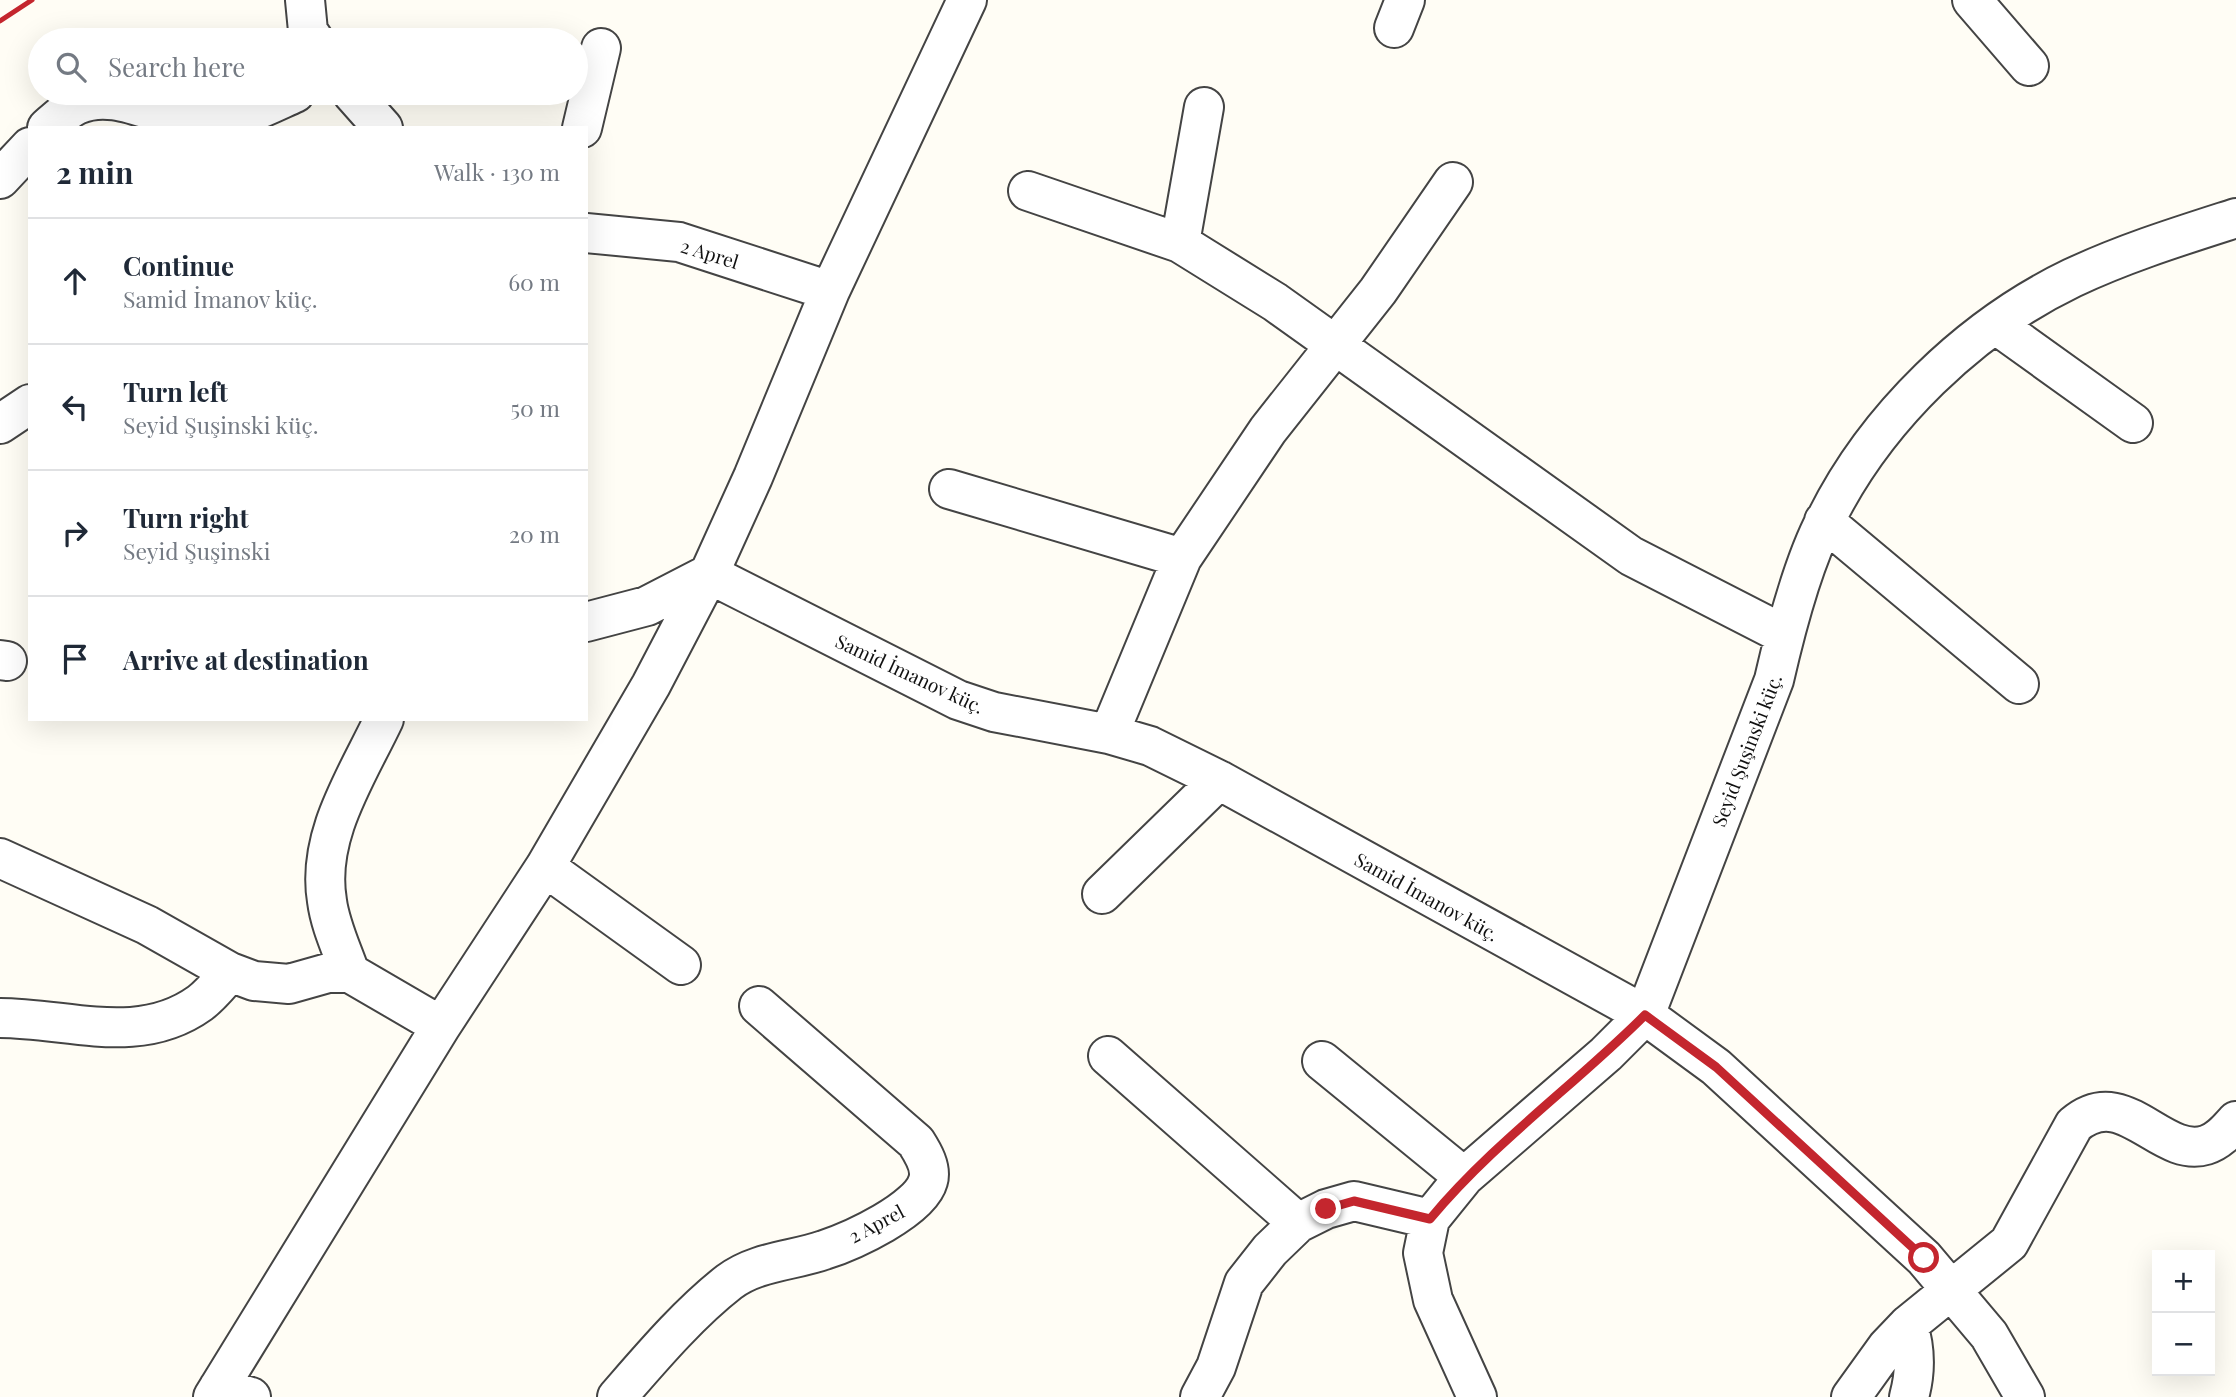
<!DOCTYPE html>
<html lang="en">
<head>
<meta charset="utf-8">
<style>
  :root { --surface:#fff; --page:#f6f6f7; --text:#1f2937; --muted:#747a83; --line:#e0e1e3 }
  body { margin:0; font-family:"Playfair Display",serif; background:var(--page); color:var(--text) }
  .controls { position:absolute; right:21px; bottom:21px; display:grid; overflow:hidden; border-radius:0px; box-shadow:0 7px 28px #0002 }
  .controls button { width:63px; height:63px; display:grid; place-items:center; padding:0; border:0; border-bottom:2px solid var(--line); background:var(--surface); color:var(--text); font:35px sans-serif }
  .stop { position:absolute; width:21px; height:21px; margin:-16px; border:5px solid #c4262e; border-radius:50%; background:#fff }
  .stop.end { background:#c4262e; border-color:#fff; box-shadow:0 2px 7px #0008 }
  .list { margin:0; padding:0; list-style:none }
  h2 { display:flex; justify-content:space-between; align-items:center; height:91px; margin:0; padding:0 28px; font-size:30px }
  h2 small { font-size:23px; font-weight:400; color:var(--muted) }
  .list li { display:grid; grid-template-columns:46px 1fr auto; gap:21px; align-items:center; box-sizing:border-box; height:126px; padding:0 28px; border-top:2px solid var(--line) }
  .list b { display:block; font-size:26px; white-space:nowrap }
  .list p { margin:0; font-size:23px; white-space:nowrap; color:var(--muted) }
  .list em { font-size:23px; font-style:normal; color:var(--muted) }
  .icon { flex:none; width:38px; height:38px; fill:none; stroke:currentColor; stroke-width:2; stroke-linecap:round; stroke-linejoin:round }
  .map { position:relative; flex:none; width:2236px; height:1397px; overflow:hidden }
  .search { position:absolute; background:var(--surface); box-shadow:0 7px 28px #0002; left:28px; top:28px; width:560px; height:77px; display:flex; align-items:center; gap:18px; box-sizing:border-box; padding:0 24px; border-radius:38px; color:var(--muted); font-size:26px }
  .panel { position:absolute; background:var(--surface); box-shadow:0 7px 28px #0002; left:28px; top:126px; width:560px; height:595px; border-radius:0px }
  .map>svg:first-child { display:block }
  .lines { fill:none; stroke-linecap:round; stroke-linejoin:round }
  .minor-casing { stroke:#444; stroke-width:42 }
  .minor { stroke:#fff; stroke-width:38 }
  .rail { stroke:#c4262e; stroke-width:5 }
  .route { stroke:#c4262e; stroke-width:9 }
  .labels { text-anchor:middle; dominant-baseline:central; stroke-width:7; stroke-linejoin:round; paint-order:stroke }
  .street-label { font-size:19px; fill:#111; stroke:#fff }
</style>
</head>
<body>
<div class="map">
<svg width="2236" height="1397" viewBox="0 0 2236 1397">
  <rect width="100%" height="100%" fill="#fffdf5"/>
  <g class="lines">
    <g class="minor-casing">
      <path id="minor" d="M305,0L308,31L314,40
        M1972,0L2029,66
        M1394,28L1405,0
        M352,93L383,128
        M47,128C56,120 66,110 77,105C119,86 164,124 208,122C239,121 268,105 295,93
        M582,128L601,48
        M0,179L30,147
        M1028,191L1180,243L1275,302L1631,556L1785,635
        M586,233L679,242L830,291
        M1180,243L1204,107
        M1995,324L2133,423
        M0,424L30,404
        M949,489L1182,558
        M1824,521L2019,684
        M586,622L647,606L709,574L958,700L994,712L1109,734L1150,746L1219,780L1645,1015L1716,1067L1924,1258L1989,1335L2025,1397
        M0,660L7,661
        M1109,734L1182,558L1268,430L1378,291L1453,182
        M0,858L147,925L230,972
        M545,867L681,965
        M1102,894L1219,780
        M350,973C342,950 330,925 327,901C316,836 357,776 384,719
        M0,1018C68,1018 139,1047 200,1003C211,995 221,982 230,972L254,981L289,984L328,973H350L441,1026
        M1108,1056L1298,1223
        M1322,1061L1464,1177
        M219,1387L251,1397
        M213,1397L441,1026L545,867L651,685L709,574L753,477L830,291L967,0
        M617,1397C651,1358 688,1314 729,1282C757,1261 793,1261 824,1250C852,1241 920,1210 928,1181C932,1168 923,1153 916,1142L759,1006
        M1200,1397L1216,1367L1244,1283L1270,1250L1298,1223L1326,1209L1354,1201L1430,1219
        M1477,1397L1433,1300L1423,1253L1430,1219L1464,1177L1606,1054L1645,1015L1774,680C1785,632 1803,562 1826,519C1876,418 1970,327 2072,278C2125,253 2180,236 2236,218
        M1851,1397L1887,1347L1908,1325
        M1909,1397C1916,1372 1916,1350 1908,1325L2009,1243L2074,1125C2124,1082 2160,1159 2206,1145C2219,1141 2227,1131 2236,1121"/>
    </g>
    <use href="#minor" class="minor"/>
    <path class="rail" d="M0,21L32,0"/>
  </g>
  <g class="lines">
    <path class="route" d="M1326,1209L1354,1201L1430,1219C1493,1143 1575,1085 1645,1015L1716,1067L1924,1258"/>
  </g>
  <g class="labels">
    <g class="street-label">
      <text transform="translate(710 253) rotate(17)">2 Aprel</text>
      <text transform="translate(910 673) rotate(25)">Samid İmanov küç.</text>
      <text transform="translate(1746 750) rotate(-69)">Seyid Şuşinski küç.</text>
      <text transform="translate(1427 896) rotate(29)">Samid İmanov küç.</text>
      <text transform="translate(876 1223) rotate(-28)">2 Aprel</text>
    </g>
  </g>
</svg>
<div class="controls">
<button>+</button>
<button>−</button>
</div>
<div class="stop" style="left:1924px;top:1258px"></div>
<div class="stop end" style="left:1326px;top:1209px"></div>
<div class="search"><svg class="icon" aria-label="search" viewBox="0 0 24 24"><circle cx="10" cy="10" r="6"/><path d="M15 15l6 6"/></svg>Search here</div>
<section class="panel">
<h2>2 min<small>Walk · 130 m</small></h2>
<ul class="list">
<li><svg class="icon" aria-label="ahead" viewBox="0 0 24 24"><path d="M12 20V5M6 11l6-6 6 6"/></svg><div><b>Continue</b><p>Samid İmanov küç.</p></div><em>60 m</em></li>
<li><svg class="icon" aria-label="left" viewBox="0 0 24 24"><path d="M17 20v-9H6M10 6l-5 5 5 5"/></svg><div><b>Turn left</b><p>Seyid Şuşinski küç.</p></div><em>50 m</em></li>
<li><svg class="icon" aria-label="right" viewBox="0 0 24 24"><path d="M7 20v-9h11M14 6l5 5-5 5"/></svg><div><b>Turn right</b><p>Seyid Şuşinski</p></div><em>20 m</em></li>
<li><svg class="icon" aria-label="arrive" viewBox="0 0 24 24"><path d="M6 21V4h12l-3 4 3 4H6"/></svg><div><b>Arrive at destination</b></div></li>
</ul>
</section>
</div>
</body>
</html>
